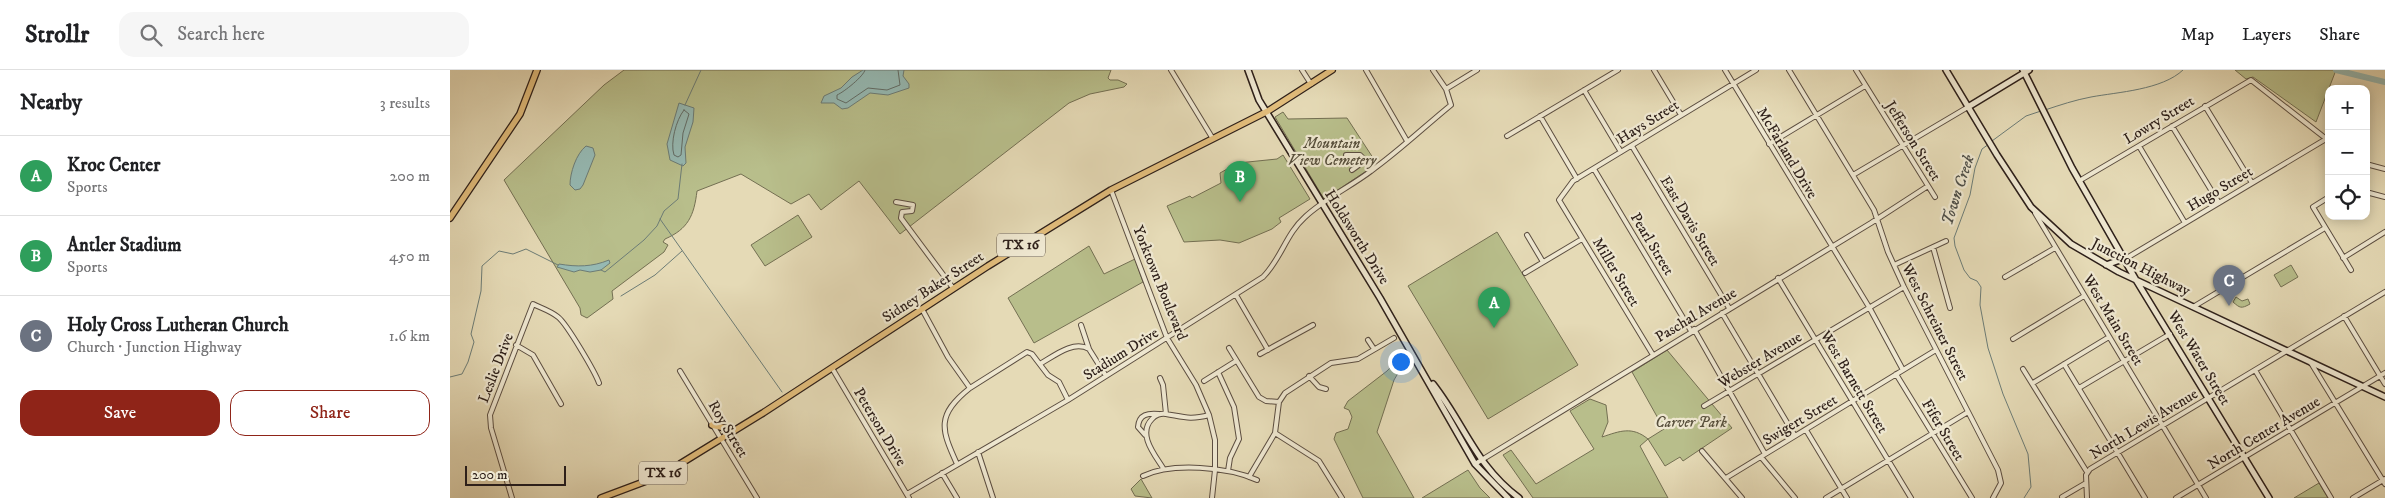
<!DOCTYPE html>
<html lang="en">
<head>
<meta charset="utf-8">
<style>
  :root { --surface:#fff; --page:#f6f6f6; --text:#202124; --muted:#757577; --line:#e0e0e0; --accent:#8f2418 }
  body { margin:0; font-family:"IM FELL DW Pica",serif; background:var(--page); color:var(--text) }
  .controls { position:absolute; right:15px; top:15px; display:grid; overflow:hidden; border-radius:10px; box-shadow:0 2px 12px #0003 }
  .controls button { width:45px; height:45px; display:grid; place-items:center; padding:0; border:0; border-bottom:1px solid var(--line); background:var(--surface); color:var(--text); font:25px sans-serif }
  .scale { position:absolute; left:15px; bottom:12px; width:101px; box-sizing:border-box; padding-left:5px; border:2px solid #2e201a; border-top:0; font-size:14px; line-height:18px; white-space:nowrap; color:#2e201a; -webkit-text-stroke:4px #eee7d0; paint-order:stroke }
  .you { position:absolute; left:950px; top:291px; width:18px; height:18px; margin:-12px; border:4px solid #fff; border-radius:50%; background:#1a73e8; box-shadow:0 0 0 8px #1a73e833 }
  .badge { display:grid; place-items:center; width:32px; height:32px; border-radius:50%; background:var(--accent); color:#fff; font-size:16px; font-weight:700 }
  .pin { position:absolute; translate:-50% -41px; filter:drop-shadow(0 1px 2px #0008) }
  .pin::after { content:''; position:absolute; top:26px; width:18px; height:15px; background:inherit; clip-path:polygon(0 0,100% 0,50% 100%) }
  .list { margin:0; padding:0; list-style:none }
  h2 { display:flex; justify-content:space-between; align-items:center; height:65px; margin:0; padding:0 20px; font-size:21px }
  h2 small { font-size:16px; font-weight:400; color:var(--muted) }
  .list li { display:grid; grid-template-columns:32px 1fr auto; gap:15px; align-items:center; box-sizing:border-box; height:80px; padding:0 20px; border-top:1px solid var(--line) }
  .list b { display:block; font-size:19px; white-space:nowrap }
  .list p { margin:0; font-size:16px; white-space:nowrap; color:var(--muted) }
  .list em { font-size:16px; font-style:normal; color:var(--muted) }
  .actions { display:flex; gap:10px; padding:15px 20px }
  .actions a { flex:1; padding:11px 0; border:1px solid var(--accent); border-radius:15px; text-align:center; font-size:18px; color:var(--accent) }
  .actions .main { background:var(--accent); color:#fff }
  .icon { flex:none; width:28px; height:28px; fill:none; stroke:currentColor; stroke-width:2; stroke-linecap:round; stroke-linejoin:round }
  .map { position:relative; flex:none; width:1935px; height:428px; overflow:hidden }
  header { display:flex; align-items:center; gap:30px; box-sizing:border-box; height:70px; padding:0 25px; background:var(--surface); border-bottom:1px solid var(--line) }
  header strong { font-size:24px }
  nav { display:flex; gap:28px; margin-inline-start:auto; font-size:18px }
  .search { width:350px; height:45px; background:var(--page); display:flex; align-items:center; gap:12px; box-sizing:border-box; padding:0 18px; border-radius:15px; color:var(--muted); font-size:19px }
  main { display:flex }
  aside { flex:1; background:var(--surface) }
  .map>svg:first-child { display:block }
  .green { fill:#b8be8b; stroke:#736f52 }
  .water { fill:#96bab4; stroke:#6c7c76 }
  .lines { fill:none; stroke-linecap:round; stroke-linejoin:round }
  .shore { stroke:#626d67; stroke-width:1 }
  .stream { stroke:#6c7c76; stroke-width:1 }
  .river { stroke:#96bab4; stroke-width:6 }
  .street-casing { stroke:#5c4e41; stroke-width:6 }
  .secondary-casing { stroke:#2e201a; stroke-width:8 }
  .primary-casing { stroke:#2e201a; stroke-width:8 }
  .street { stroke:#eee7d0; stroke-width:4 }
  .secondary { stroke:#eee7d0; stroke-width:5 }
  .primary { stroke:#e2bd7b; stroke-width:5.5 }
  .labels { text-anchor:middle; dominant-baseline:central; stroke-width:4.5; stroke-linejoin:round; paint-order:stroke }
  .shield { fill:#eee7d0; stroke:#685c51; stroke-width:1 }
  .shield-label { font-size:14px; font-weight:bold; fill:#2e201a }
  .street-label { font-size:15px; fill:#2e201a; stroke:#eee7d0 }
  .park-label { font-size:15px; font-style:italic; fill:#574f3c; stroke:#eee7d0 }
  .water-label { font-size:16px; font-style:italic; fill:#4d4e48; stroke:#eee7d0 }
</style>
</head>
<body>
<header>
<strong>Strollr</strong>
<div class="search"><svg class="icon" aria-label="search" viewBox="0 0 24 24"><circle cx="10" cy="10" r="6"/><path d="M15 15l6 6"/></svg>Search here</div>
<nav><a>Map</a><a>Layers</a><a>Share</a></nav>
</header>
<main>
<aside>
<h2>Nearby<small>3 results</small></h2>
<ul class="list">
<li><span class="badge" style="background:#2e9e5b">A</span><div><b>Kroc Center</b><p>Sports</p></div><em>200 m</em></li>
<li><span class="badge" style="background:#2e9e5b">B</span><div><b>Antler Stadium</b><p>Sports</p></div><em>450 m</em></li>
<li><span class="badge" style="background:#6b7280">C</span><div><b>Holy Cross Lutheran Church</b><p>Church · Junction Highway</p></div><em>1.6 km</em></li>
</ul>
<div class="actions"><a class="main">Save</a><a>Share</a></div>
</aside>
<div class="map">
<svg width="1935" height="428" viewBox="0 0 1935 428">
  <rect width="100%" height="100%" fill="#e5dab6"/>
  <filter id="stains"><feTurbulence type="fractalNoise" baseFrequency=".004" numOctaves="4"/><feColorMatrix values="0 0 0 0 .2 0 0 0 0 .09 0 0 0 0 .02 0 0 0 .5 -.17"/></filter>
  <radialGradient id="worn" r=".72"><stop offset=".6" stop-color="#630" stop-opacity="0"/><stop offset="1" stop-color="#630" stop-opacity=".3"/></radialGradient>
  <path class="green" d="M174,0H661L658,8L660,10H668L677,14L674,17L640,24L619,33L450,164L409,111L371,140L359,124L341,134L291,104L247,121C244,146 238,159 215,169L213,172L218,175L214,182L162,221L163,229L137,248L131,245L130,238L54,110L154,15Z
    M1785,0H1886L1866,52L1803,7L1796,9Z
    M833,42L838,49L897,48L927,94L874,129L825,47Z
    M833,85L860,129L829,148L831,152L822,159L789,173L770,170L734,172L717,136L740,126L742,128L771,113L770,103L788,93L827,89Z
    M348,145L362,167L315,196L301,175Z
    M1047,162L1128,295L1038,349L958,216Z
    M639,176L654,204L685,189L693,212L584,273L558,228Z
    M1841,195L1848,207L1831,217L1824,205Z
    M1786,227L1792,231L1798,229L1800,234C1791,239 1790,238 1783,232Z
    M1217,280L1282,358L1233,391L1230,387L1215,396L1198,369L1190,376L1218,428H1083L1053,385L1061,380L1086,414L1144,379L1120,341L1140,329L1156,335L1158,352L1152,367C1170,361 1182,356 1198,369L1214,359L1182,302Z
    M953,284L954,293L944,310L927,362L964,428H913L884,369L886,363L898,359L902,347L899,340L894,338L898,331L937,301Z
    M1018,400L1030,418L1040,428H972Z
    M691,409L702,428L685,426L681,419Z
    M1869,413L1878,428H1844Z"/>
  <path class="water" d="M413,0H454L453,6L459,14V18L438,25L420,23L398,38L392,39L384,33H371L374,26L391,18L402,7Z
    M229,33L244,38L243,52L235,77L236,93L233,96L220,90L217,74Z
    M136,76L143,78L145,85L133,115L130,119L125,120L120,115C120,103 126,84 136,76Z
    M159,190L160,193L151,200L140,202L130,200L124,202L107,197L109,194C127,197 142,197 159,190Z"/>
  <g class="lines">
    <path class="shore" d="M415,0C414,6 394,22 387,25V29L396,33L418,18L437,20L450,15L448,0
      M234,40L239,44L233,63L231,85L228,87L224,85C220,73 226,50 234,40Z"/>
    <path class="stream" d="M235,35L251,0
      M1595,40C1610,35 1625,30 1641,27C1668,22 1712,20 1733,0
      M1542,71L1576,46L1591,41
      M1539,74L1532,79L1525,98L1520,125L1504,168L1505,176L1514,200L1520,208L1527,211L1531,217L1530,235L1538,278L1553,324L1578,384L1581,417L1574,428
      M210,149L332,322
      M151,200L155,202L194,170L207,156L214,141L228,129L232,94
      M171,226L205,205L232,181
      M0,307L12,304L18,292L24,272L21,264L31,221L32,196L49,181L63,184L76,179L108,195"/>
    <path class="river" d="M1886,0L1935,12"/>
    <g class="street-casing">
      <path id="street" d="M721,0L763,69
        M852,0L861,14
        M916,0L957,71
        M1204,0L1231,45
        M1275,0L1419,237L1453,300
        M1339,0L1424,140L1438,182L1454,217L1548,400L1551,413L1543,428
        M1406,0L1485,127
        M996,19L1027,0
        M1134,20L1171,82
        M1755,36L1802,113
        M1090,46L1127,109
        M1722,56L1769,133
        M1057,66L1168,0
        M1319,74L1415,16
        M1182,76L1279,238
        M1689,76L1735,153
        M896,85H910L913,88V92L902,100
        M1916,94L1935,99
        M1144,99L1241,261
        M1403,105L1518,37
        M1629,111L1801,10L1879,71
        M661,120L717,268L746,315L759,345L765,370V400L762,428
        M1916,122L1935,127
        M1879,127L1863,137L1901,200
        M446,132L463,135L462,141L452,142L451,148L503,218
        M1585,143L1756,428
        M1077,165L1093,192
        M1483,177L1500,238
        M1893,188L1935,162
        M1675,189L1876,69
        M1444,195L1496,171
        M1075,203L1132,169
        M1555,207L1605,178
        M1328,208L1461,428
        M786,225L818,280
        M1743,237L1875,158
        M472,239L498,287L520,318C486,345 491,359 507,394
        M1272,243L1345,366
        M1894,246L1935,314
        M631,255L639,279
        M1244,259L1315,384
        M1563,269L1634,226
        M918,270L924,279
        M66,275L83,285L111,334
        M779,278L809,327L816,331L829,332
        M810,284L863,255
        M1203,285L1109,130L1123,111L1306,0
        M1861,293L1935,414
        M590,294C604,286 623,270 639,279L656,306
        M1614,294L1695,428
        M382,298L459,428
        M1573,299L1637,402
        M1805,300L1881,428
        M230,301L307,428
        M768,302L784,337L789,369L780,388L778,401
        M1446,304L1522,428
        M859,306L869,317L876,319
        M710,308L713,315L716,344
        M754,311L786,291
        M1583,313L1659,267
        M520,318L577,282L582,284L598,305L609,312L618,330
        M1629,318L1720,264
        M1254,336L1454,217
        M1356,360L1397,428
        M825,363L869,391L892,428
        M695,365L688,357C689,344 698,343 709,344
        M1252,381L1292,428
        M528,382L543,428
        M1311,387L1345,428
        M1025,394L1421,153L1478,116
        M713,398C705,385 687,364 702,349C705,345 711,343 716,344C734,347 740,350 759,345
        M492,403L507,428
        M693,406C722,392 778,397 807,410
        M799,407L825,363L829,332L835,323L881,293L908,289L944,268
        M1276,408L1486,280
        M457,424L618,330L813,207C831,189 836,164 855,147C874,129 900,117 921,101C949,81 974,57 1001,35L996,19L983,0
        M1612,427L1636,413
        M62,428L41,358L40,345L83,234C91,238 101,241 108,247C117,254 145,302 149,313
        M1376,428L1518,342
        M1637,428L1636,405L1640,399L1935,222
        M1726,428L1935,303
        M1903,428L1935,409"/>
    </g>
    <g class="secondary-casing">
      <path id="secondary" d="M798,0L809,30L930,228L1025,394L1058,428
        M1496,0L1547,85L1581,137L1621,174L1669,202L1935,327
        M1573,0L1622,98L1686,210L1819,428
        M1518,37L1579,0
        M1656,195L1670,190L1672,184
        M983,314C1015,355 1025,395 1069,428"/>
    </g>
    <g class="primary-casing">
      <path id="primary" d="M0,148L70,44L87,0
        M262,355L284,360
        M151,428L199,410L230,394L313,343L538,196L661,120L818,41L882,0"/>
    </g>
    <use href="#street" class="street"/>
    <use href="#secondary" class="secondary"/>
    <use href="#primary" class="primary"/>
  </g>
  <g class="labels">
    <g class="shield">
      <rect x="547" y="163.5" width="48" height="23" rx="4"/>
      <rect x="189" y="391.5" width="48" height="23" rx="4"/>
    </g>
    <g class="shield-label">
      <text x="571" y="175">TX 16</text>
      <text x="213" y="403">TX 16</text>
    </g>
    <g class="street-label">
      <text transform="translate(1709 50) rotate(-31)">Lowry Street</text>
      <text transform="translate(1198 52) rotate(-32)">Hays Street</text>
      <text transform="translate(1463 71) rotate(58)">Jefferson Street</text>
      <text transform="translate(1337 83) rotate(59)">McFarland Drive</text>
      <text transform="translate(1770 119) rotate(-31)">Hugo Street</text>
      <text transform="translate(1240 151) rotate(59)">East Davis Street</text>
      <text transform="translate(907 167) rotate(58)">Holdsworth Drive</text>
      <text transform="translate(1202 174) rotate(59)">Pearl Street</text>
      <text transform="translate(1691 197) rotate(27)">Junction Highway</text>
      <text transform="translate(1166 202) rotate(59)">Miller Street</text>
      <text transform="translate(710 213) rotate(68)">Yorktown Boulevard</text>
      <text transform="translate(483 217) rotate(-33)">Sidney Baker Street</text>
      <text transform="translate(1246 245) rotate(-31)">Paschal Avenue</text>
      <text transform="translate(1663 250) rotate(59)">West Main Street</text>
      <text transform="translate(1485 252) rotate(63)">West Schreiner Street</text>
      <text transform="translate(671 284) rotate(-32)">Stadium Drive</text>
      <text transform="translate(1749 288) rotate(59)">West Water Street</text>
      <text transform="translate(1310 290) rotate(-31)">Webster Avenue</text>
      <text transform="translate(46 298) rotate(-69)">Leslie Drive</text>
      <text transform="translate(1404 312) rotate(59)">West Barnett Street</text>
      <text transform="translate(1350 350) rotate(-31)">Swigert Street</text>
      <text transform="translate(1694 354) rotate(-31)">North Lewis Avenue</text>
      <text transform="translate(430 357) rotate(59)">Peterson Drive</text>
      <text transform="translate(278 359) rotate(59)">Roy Street</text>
      <text transform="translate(1493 360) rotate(59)">Fifer Street</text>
      <text transform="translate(1814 363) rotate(-31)">North Center Avenue</text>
    </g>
    <g class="park-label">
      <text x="882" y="73">Mountain<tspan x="882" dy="17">View Cemetery</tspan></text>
      <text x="1241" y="352">Carver Park</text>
    </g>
    <g class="water-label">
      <text transform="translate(1508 120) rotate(-72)">Town Creek</text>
    </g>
  </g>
  <rect width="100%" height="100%" filter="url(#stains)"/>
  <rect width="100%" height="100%" fill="url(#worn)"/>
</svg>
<div class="controls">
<button>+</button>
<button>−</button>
<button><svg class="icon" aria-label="locate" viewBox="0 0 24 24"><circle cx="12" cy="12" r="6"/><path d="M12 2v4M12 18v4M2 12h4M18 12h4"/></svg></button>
</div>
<div class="scale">200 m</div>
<div class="you"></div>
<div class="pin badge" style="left:1044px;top:258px;background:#2e9e5b">A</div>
<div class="pin badge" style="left:790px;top:132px;background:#2e9e5b">B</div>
<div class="pin badge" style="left:1779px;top:236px;background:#6b7280">C</div>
</div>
</main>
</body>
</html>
